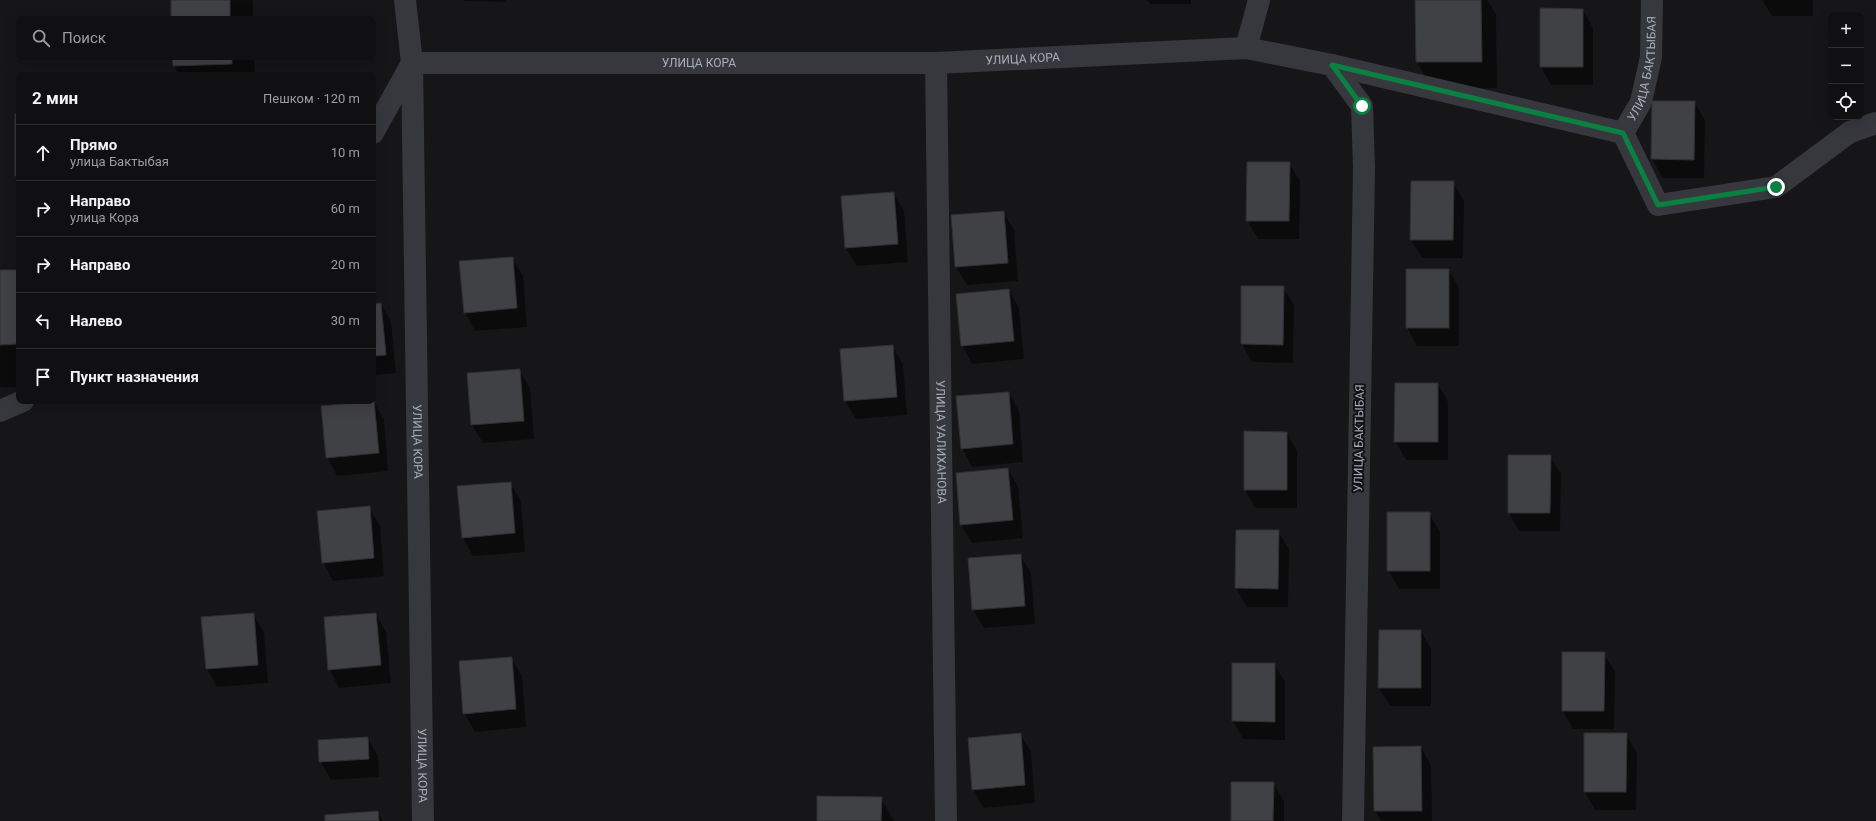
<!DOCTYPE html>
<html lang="ru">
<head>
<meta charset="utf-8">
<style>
  :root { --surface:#101012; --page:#1e1e20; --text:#f1f3f6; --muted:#9c9d9f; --line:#303032 }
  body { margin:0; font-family:Roboto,sans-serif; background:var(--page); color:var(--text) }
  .controls { position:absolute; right:12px; top:12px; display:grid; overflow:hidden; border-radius:8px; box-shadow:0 4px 16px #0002 }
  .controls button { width:36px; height:36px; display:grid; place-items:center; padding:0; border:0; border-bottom:1px solid var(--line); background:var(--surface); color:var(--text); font:20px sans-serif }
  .stop { position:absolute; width:12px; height:12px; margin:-9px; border:3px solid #0b8043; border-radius:50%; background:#fff }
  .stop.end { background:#0b8043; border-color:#fff; box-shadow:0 1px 4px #0008 }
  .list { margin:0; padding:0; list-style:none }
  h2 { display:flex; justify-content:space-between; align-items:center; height:52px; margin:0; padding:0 16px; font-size:17px }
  h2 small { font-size:13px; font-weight:400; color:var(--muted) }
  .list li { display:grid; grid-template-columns:26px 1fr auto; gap:12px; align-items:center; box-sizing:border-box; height:56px; padding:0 16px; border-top:1px solid var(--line) }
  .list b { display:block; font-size:15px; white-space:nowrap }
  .list p { margin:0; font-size:13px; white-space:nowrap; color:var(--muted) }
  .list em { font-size:13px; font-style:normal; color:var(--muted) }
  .icon { flex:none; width:22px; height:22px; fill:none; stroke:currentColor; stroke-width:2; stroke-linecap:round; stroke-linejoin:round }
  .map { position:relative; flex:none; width:1876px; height:821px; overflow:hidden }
  .search { position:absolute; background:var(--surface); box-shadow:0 4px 16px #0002; left:16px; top:16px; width:360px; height:44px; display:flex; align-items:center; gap:10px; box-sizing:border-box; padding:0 14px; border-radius:8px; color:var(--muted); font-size:15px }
  .panel { position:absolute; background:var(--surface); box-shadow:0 4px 16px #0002; left:16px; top:72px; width:360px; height:332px; border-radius:8px }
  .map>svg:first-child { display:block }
  .shadow { fill:#0007 }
  .building { fill:#404145; stroke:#303034 }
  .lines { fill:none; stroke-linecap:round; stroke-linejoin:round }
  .street { stroke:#37383d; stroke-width:22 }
  .route { stroke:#0b8043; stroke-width:5 }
  .labels { text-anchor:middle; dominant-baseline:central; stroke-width:4; stroke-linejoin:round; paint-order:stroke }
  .street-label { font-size:12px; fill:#a8adb8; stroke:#111113 }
</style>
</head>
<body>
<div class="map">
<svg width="1876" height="821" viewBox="0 0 1876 821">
  <rect width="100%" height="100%" fill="#161618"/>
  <path class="shadow" d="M172,0H253V19H172Z
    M463,0H506V2L464,1Z
    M1147,0H1191V4H1150Z
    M1416,0H1487L1496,14L1497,88L1432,89L1417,62Z
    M1762,0H1813V16H1772Z
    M1541,9L1583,10L1593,28V85H1551L1541,67Z
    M173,57H254L255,75H179L174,66Z
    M1653,102H1694L1705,120L1704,178H1663L1652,159Z
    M19,114V182L16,176Z
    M1289,163L1300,181L1299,239H1258L1247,220Z
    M1453,182L1464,201L1463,258H1422L1411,240Z
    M893,193L904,211L908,262L857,266L846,248Z
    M1003,212L1014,230L1018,281L967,285L956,267L952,216Z
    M512,258L523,276L527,327L475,331L465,313Z
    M1449,270L1459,288V346H1417L1407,327Z
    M0,271H16L19,275V387H0Z
    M1242,287H1283L1294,305L1293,363L1252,362L1242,344Z
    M1009,290L1019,308L1024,359L972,364L962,345Z
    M381,304L391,322L396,373L373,375V305Z
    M892,346L903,364L907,415L856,419L845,401L841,350Z
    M519,370L530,388L534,439L483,443L472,425L468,374Z
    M1438,384L1448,402V460H1406L1395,441Z
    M1009,393L1019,411L1023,462L972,467L962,448Z
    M374,402L384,420L388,471L337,476L327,457Z
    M1287,433L1297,451V508H1255L1245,490Z
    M1509,456H1550L1561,474L1560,531H1519L1509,513Z
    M1008,469L1018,487L1023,538L972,543L961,524Z
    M510,483L521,501L525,552L473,556L463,538Z
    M369,507L380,526L384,576L333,581L323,562Z
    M1429,513L1440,532V589H1399L1388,570Z
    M1237,531H1278L1289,549L1288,607H1247L1236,588Z
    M1020,555L1031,573L1035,624L984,628L973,610Z
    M253,614L264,632L268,683L217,687L207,669Z
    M376,614L386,632L391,683L339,688L329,669Z
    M1421,631L1431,649V706H1390L1379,688Z
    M1604,654L1615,672L1614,729H1573L1563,711Z
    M511,658L522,676L526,727L475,732L464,713Z
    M1274,664L1285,682V740L1243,739L1233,721Z
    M1020,734L1031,752L1035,803L984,808L973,789Z
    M1626,734L1637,753L1636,810H1595L1585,792Z
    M368,738L378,756L379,777L331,780L320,761Z
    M1421,747L1431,766L1432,821H1381L1375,811Z
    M1273,783L1284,801V821H1232Z
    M881,798L894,821H818Z
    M377,812L383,821H326Z"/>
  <path class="building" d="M171,0H230V19H171Z
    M1415,0H1481L1482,62H1416Z
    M1540,8L1583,9V67H1540Z
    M172,57H232V64L173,66Z
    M1652,101H1695L1694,160L1651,159Z
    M19,113V176H15V114Z
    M1247,162H1290L1289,221H1246Z
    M1411,181H1454L1453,240H1410Z
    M894,192L898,244L845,248L841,196Z
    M1004,211L1008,263L955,267L951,215Z
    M513,257L517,308L464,313L459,261Z
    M1406,269H1449V328H1406Z
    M0,270H17L18,344L0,345Z
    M1241,286H1284L1283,345L1241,344Z
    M1009,289L1014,341L961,346L956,294Z
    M381,303L386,355L373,356V304Z
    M893,345L897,397L844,401L840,349Z
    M520,369L524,421L471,425L467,373Z
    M1395,383H1438V442H1394Z
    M1009,392L1013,444L961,449L956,396Z
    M374,401L379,453L326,458L321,406Z
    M1244,431L1287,432V490H1244Z
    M1508,455H1551L1550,513H1508Z
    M1008,468L1013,520L960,525L956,473Z
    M511,482L515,533L462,538L457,486Z
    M370,506L374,558L322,563L317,511Z
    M1387,512H1430V571H1387Z
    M1236,530H1279L1278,589L1235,588Z
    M1021,554L1025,606L972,610L968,558Z
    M254,613L258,665L206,669L201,617Z
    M376,613L381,665L328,670L324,617Z
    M1379,630H1421V688H1378Z
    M1562,652H1605L1604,711H1562Z
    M512,657L516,709L463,714L459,661Z
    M1232,663H1275V722L1232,721Z
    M1021,733L1025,785L972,790L968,738Z
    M1584,733H1627L1626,792H1584Z
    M368,737L369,759L319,762L318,740Z
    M1421,746L1422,811H1374L1373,747Z
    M1231,782H1274L1273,821H1231Z
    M817,796L882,797L881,821H817Z
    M378,811L379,821H325V815Z"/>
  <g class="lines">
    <g class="street">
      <path id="s1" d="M405,0L412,63L423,821"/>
      <path d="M1246,48L1259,0"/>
      <path id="s2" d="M936,63L946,821"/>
      <path d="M1332,65L1362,106L1364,168L1353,821"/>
      <path id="s3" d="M373,133L412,63H936L1246,48L1332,65L1623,133"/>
      <path d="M1623,133L1658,205L1776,187L1850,132L1876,123"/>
      <path id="s4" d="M1623,133L1641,102L1651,57L1652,0"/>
      <path d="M0,411L23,401"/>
    </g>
  </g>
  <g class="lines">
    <path class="route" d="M1362,106L1332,65L1623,133L1658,205L1776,187"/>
  </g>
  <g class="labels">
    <g class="street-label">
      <text stroke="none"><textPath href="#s3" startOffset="691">УЛИЦА КОРА</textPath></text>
      <text stroke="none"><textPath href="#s3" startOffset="367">УЛИЦА КОРА</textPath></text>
      <text stroke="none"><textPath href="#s4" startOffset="69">УЛИЦА БАКТЫБАЯ</textPath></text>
      <text transform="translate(1359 438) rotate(-89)">УЛИЦА БАКТЫБАЯ</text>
      <text stroke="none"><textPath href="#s1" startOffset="442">УЛИЦА КОРА</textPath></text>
      <text stroke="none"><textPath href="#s2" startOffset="379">УЛИЦА УАЛИХАНОВА</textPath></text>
      <text stroke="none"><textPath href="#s1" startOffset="766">УЛИЦА КОРА</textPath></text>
    </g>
  </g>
</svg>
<div class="controls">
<button>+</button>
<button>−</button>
<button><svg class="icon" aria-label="locate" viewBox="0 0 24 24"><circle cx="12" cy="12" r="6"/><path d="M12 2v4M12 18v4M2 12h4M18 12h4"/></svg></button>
</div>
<div class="stop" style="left:1362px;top:106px"></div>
<div class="stop end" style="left:1776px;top:187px"></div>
<div class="search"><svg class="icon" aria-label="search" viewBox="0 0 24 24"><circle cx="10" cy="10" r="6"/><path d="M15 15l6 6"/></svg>Поиск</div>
<section class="panel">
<h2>2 мин<small>Пешком · 120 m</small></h2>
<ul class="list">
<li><svg class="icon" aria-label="ahead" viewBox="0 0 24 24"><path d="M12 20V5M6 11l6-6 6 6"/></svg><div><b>Прямо</b><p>улица Бактыбая</p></div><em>10 m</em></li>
<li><svg class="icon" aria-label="right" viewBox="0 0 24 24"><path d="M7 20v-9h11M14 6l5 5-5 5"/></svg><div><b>Направо</b><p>улица Кора</p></div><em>60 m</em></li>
<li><svg class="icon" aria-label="right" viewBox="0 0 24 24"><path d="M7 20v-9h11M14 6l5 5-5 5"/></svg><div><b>Направо</b></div><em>20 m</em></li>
<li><svg class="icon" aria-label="left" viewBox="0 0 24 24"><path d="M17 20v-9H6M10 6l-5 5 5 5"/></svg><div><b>Налево</b></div><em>30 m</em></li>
<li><svg class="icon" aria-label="arrive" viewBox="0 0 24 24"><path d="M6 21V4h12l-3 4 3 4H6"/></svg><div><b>Пункт назначения</b></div></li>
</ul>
</section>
</div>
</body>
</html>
